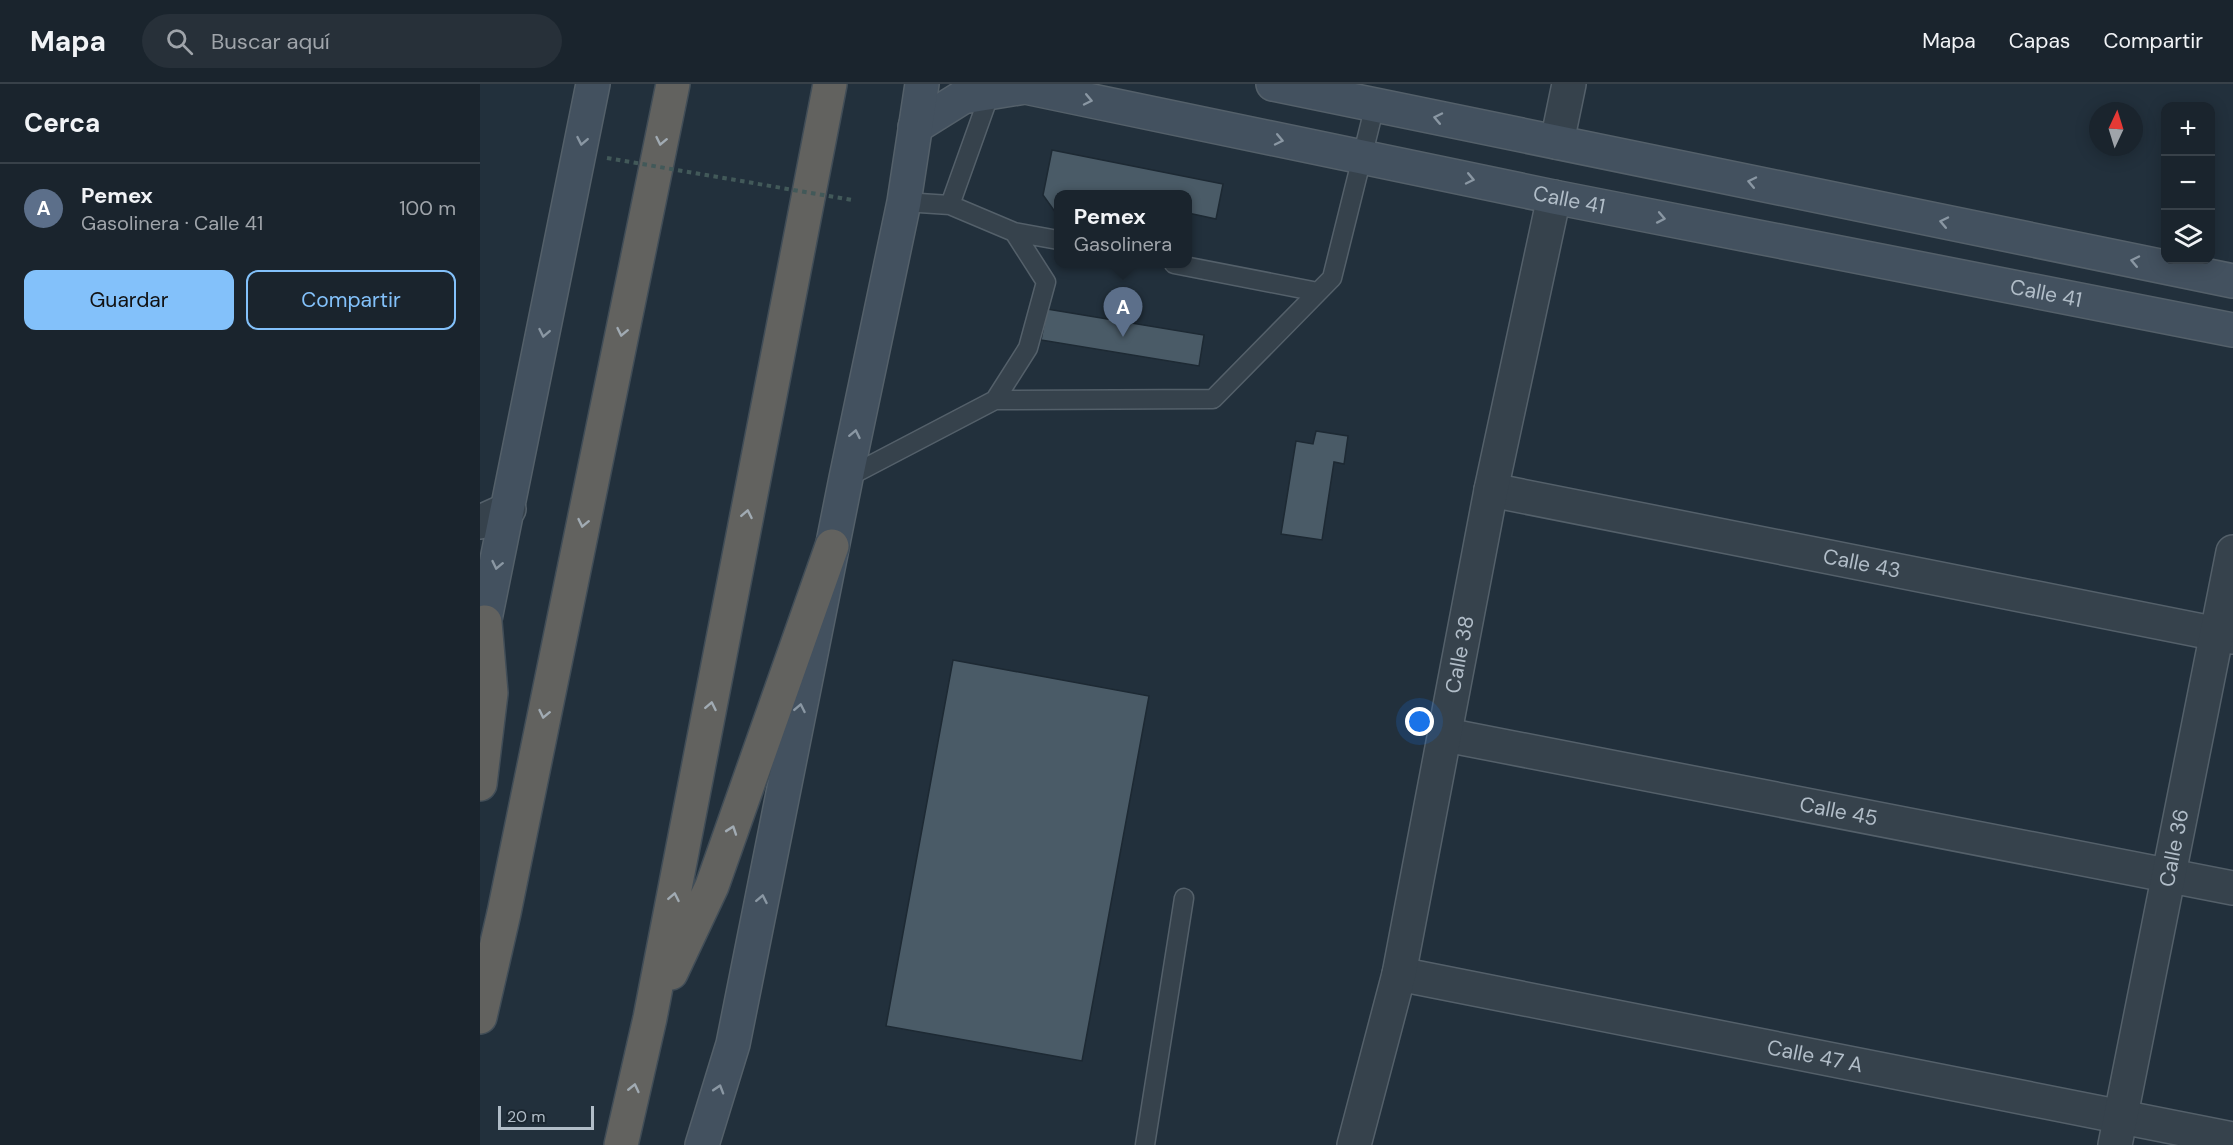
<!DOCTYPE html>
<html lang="es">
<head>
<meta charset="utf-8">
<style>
  :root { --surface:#1a242d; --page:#273039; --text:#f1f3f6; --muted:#9fa4aa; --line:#384149; --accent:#83c1fa }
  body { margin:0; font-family:"DM Sans",sans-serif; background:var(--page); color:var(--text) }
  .controls { position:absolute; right:18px; top:18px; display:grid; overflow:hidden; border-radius:12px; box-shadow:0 3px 15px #0003 }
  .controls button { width:54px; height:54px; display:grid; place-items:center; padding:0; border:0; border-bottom:2px solid var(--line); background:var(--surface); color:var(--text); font:30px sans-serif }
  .compass { position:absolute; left:1609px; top:18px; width:54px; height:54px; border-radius:50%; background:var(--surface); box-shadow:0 3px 15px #0003; rotate:4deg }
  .scale { position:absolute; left:18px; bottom:15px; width:96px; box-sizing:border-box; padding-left:6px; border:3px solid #b1bdc8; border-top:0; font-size:16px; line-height:21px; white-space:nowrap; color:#b1bdc8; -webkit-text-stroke:4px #1b2731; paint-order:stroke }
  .you { position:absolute; left:940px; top:638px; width:21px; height:21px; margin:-15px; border:4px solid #fff; border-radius:50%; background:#1a73e8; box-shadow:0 0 0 9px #1a73e833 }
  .badge { display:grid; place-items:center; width:39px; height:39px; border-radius:50%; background:var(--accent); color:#fff; font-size:20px; font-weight:700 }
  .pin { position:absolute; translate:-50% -50px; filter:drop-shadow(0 2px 3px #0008) }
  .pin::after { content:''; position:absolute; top:32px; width:21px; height:18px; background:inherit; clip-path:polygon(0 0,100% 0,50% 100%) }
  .popup { position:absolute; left:574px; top:106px; width:138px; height:78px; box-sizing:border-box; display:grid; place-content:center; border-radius:12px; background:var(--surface); filter:drop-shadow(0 2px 4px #0005); font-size:20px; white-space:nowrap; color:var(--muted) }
  .popup b { font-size:22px; color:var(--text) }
  .popup::after { content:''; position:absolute; left:50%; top:100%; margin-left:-12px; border:12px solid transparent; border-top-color:var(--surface) }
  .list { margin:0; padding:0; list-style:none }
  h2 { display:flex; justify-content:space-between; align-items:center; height:78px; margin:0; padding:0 24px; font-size:26px }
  h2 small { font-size:20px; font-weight:400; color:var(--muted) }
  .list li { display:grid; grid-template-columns:39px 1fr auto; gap:18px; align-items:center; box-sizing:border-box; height:90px; padding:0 24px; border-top:2px solid var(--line) }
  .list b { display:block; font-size:22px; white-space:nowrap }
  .list p { margin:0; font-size:20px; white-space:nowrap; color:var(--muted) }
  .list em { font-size:20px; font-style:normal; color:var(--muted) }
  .actions { display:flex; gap:12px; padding:18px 24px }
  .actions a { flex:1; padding:14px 0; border:2px solid var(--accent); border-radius:12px; text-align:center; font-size:21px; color:var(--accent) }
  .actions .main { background:var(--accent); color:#111 }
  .icon { flex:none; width:33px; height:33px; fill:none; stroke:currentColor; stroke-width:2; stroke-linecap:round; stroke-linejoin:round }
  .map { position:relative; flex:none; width:1753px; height:1061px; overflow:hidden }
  header { display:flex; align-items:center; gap:36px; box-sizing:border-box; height:84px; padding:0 30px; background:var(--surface); border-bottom:2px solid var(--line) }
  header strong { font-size:28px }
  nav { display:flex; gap:33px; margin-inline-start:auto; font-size:21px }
  .search { width:420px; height:54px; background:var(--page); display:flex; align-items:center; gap:15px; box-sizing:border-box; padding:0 21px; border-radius:33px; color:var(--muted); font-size:22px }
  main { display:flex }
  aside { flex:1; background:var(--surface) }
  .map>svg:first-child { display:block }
  .building { fill:#4a5b67; stroke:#1d2933; stroke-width:1.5 }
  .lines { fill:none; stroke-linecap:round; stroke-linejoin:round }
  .service-casing { stroke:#54606a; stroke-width:21 }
  .minor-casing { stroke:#54606a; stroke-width:36 }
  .tertiary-casing { stroke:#54606a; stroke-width:36 }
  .secondary-casing { stroke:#54606a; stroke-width:36 }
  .trunk-casing { stroke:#414d57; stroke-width:36 }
  .service { stroke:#36424c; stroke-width:18 }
  .minor { stroke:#36424c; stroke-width:33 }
  .tertiary { stroke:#36424c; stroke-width:33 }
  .secondary { stroke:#43515f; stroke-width:33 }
  .trunk { stroke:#62625f; stroke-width:33 }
  .path-bridge { stroke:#425959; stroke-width:4; stroke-dasharray:4.5 4.5; stroke-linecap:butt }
  .oneway { stroke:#8a97a3 }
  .oneway2 { stroke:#a1abb3 }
  .labels { text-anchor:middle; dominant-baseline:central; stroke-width:5; stroke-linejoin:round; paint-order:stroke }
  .street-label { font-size:21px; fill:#b1bdc8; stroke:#1b2731 }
</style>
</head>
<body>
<header>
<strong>Mapa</strong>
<div class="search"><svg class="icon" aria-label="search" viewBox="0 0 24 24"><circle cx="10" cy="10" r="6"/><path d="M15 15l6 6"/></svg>Buscar aquí</div>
<nav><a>Mapa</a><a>Capas</a><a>Compartir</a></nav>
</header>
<main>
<aside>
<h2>Cerca<small></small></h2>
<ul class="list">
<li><span class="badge" style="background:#5c6f8a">A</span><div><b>Pemex</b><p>Gasolinera · Calle 41</p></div><em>100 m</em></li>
</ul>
<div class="actions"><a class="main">Guardar</a><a>Compartir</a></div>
</aside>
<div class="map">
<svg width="1753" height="1061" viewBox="0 0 1753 1061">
  <rect width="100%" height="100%" fill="#22303c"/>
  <path class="building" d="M572,66L743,100L736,135L708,129V110H578V132L563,111Z
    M567,225L724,251L719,282L561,256Z
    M836,347L868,352L864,380L854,378L842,456L801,450L816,357L833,360Z
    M473,576L669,612L602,977L406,942Z"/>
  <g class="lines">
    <g class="service-casing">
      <path id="service" d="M470,121L510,9
        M534,148L578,156
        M694,180L838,208
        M515,316L733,315L852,194L895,21
        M366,394L515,316L548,264L566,198L534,148L470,121L424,118
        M665,1061L704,814"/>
    </g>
    <g class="minor-casing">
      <g id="minor">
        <path d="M1077,58L1089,0"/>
        <path id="s1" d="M1011,406L1753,553"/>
        <path id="s2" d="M966,651L1753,804"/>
        <path id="s3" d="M919,890L1753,1055"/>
        <path id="s4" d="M874,1061L919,890L1011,406L1074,113"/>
        <path id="s5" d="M1635,1061L1753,468"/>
      </g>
    </g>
    <g class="tertiary-casing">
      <path id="tertiary" d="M0,438L29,425"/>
    </g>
    <g class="secondary-casing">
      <g id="secondary">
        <path d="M793,0L1753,197"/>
        <path id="s6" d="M435,43L483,13L545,3L1074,113L1753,246"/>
        <path d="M0,560L113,0"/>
        <path d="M222,1061L253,960L366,394L424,118L442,0"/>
      </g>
    </g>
    <g class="trunk-casing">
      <path id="trunk" d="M0,700L11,609L5,538
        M191,889L232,802L352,462
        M0,933L24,829L193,0
        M141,1061L170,934L350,0"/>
    </g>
    <use href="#service" class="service"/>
    <use href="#minor" class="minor"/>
    <use href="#tertiary" class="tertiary"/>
    <use href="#secondary" class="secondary"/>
    <use href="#trunk" class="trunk"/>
    <path class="path-bridge" d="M127,74L372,116"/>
  </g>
  <defs><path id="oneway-chevron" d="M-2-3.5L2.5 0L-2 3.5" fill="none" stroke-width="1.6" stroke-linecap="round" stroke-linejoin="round" transform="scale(1.5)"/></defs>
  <g class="oneway">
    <use href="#oneway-chevron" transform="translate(608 16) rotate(12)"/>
    <use href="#oneway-chevron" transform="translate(958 34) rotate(-168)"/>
    <use href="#oneway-chevron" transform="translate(799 56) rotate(12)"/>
    <use href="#oneway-chevron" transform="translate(102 57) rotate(101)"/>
    <use href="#oneway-chevron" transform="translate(990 95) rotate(12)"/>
    <use href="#oneway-chevron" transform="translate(1272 98) rotate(-168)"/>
    <use href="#oneway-chevron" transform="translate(1181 134) rotate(11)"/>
    <use href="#oneway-chevron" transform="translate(1464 138) rotate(-168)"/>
    <use href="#oneway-chevron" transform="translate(1655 177) rotate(-168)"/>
    <use href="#oneway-chevron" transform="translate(64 249) rotate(101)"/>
    <use href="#oneway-chevron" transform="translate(375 350) rotate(-78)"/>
    <use href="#oneway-chevron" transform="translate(17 481) rotate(102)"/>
    <use href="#oneway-chevron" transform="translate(320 624) rotate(-79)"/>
    <use href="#oneway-chevron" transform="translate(282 815) rotate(-79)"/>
    <use href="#oneway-chevron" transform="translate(239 1005) rotate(-73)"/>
  </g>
  <g class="oneway2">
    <use href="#oneway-chevron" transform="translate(181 57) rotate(102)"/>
    <use href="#oneway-chevron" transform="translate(142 248) rotate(102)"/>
    <use href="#oneway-chevron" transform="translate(267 430) rotate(-79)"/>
    <use href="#oneway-chevron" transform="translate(103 439) rotate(102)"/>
    <use href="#oneway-chevron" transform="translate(231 622) rotate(-79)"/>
    <use href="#oneway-chevron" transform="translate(64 630) rotate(102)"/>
    <use href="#oneway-chevron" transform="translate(252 746) rotate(-71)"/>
    <use href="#oneway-chevron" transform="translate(194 813) rotate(-79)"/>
    <use href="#oneway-chevron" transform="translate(154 1004) rotate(-77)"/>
  </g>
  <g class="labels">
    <g class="street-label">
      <text stroke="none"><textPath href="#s6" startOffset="675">Calle 41</textPath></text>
      <text stroke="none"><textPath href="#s6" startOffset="1161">Calle 41</textPath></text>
      <text stroke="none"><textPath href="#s1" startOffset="378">Calle 43</textPath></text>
      <text stroke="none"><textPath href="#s4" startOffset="502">Calle 38</textPath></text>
      <text stroke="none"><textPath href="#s2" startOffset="400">Calle 45</textPath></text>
      <text stroke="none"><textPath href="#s5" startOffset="303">Calle 36</textPath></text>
      <text stroke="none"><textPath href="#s3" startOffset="424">Calle 47 A</textPath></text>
    </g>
  </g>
</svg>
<div class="controls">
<button>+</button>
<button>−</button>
<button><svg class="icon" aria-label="layers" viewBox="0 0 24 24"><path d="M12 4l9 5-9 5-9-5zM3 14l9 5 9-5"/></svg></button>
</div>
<svg class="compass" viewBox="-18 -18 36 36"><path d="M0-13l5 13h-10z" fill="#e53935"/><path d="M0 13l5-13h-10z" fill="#9fa4aa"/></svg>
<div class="scale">20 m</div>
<div class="you"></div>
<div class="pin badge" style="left:643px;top:253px;background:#5c6f8a">A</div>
<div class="popup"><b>Pemex</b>Gasolinera</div>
</div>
</main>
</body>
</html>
